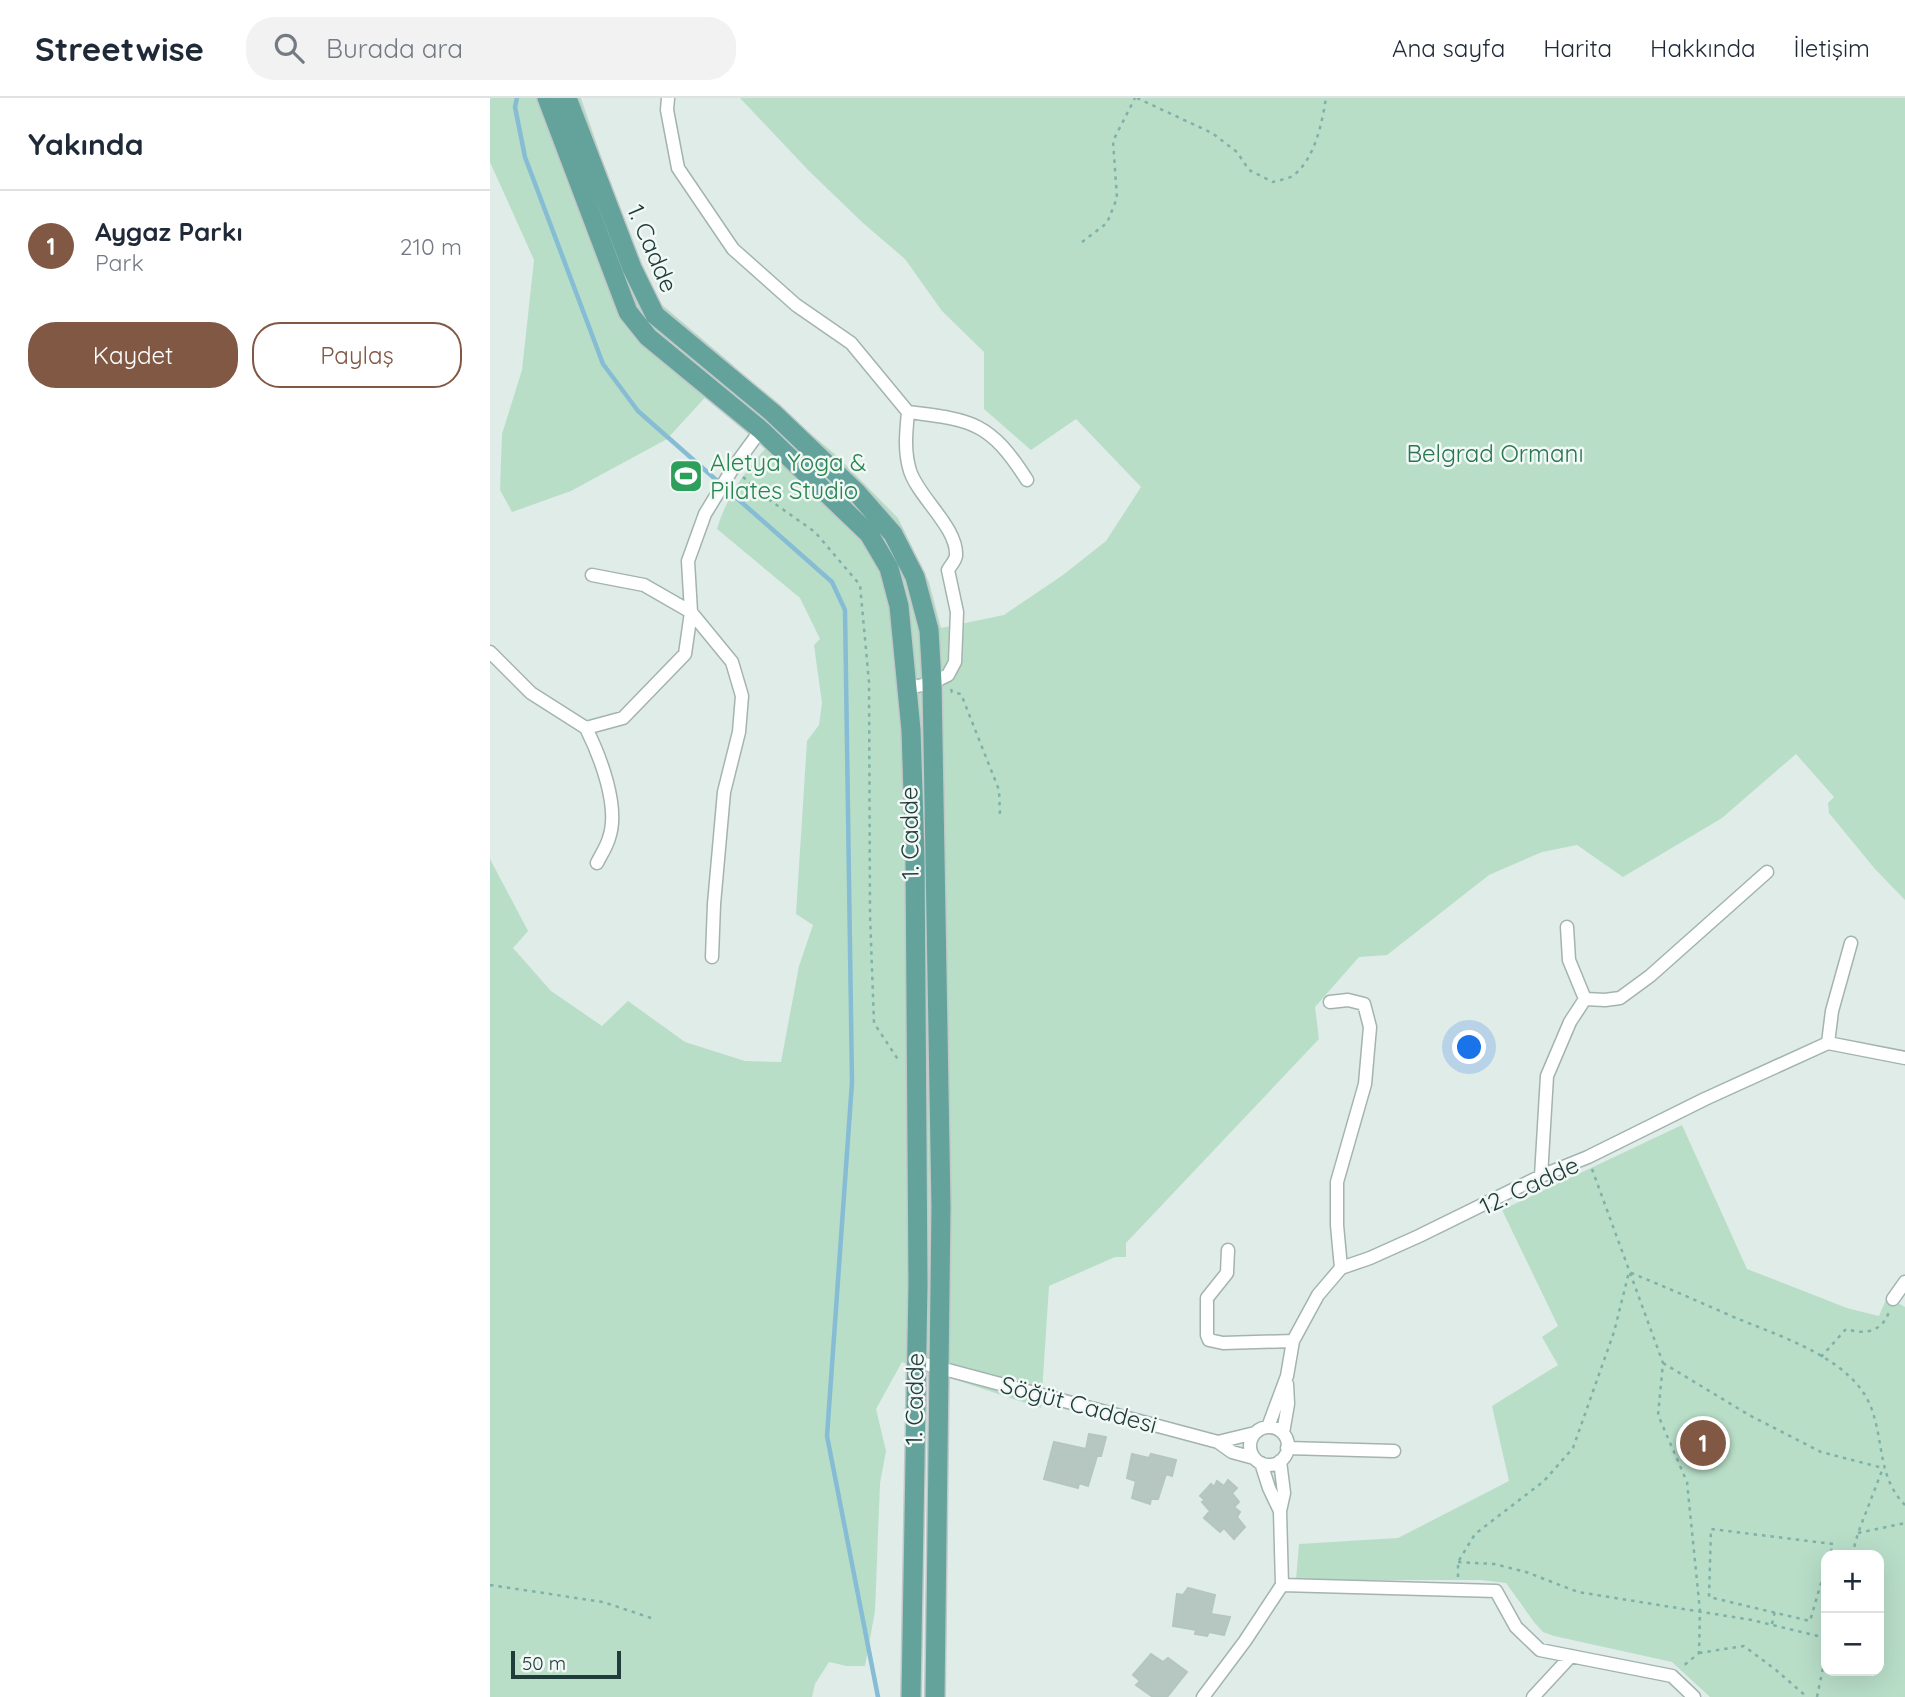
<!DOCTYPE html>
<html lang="tr">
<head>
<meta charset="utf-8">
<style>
  :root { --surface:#fff; --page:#f2f2f3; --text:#1f2937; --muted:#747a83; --line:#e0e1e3; --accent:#815844 }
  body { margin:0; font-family:Quicksand,sans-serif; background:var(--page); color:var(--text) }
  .controls { position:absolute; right:21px; bottom:21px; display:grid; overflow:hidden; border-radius:14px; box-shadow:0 7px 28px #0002 }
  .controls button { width:63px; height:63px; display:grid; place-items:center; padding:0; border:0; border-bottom:2px solid var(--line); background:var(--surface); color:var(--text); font:35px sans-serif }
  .scale { position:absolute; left:21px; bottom:18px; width:110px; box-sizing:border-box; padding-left:7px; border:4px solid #203d39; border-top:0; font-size:19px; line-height:24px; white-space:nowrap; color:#203d39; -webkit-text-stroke:5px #f1f8f6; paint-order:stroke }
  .you { position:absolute; left:980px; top:950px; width:24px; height:24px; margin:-18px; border:5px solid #fff; border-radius:50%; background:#1a73e8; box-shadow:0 0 0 10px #1a73e833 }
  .badge { display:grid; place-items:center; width:46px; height:46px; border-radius:50%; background:var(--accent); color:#fff; font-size:23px; font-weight:700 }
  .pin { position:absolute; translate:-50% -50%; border:4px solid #fff; box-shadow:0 2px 7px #0006 }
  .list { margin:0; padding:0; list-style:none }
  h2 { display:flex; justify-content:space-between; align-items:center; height:91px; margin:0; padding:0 28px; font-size:30px }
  h2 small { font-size:23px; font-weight:400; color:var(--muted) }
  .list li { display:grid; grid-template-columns:46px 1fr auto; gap:21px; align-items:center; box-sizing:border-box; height:112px; padding:0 28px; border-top:2px solid var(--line) }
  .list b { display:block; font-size:26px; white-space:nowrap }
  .list p { margin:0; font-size:23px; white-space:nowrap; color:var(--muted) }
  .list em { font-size:23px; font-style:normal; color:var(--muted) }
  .actions { display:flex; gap:14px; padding:21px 28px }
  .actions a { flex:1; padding:16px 0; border:2px solid var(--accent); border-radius:28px; text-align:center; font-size:24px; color:var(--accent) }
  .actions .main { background:var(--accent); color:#fff }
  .icon { flex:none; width:38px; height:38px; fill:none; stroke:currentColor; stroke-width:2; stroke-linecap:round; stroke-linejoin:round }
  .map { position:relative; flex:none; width:1415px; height:1599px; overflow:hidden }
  header { display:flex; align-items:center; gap:42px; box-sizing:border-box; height:98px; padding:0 35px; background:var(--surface); border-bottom:2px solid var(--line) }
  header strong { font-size:33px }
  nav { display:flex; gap:38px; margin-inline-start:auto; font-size:24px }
  .search { width:490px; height:63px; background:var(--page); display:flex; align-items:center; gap:18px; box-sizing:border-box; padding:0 24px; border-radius:28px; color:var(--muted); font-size:26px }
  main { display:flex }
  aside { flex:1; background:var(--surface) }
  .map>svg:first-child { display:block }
  .green { fill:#b8dec8; fill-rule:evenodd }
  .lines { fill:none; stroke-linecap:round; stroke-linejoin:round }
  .stream { stroke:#86bdd4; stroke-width:4.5 }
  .building { fill:#b6c7c2; stroke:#b3c6c0; stroke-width:2 }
  .street-casing { stroke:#a3b4b0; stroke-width:15 }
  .primary-casing { stroke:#c1c9c8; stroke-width:22 }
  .path { stroke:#7fb1a8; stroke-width:2.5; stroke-dasharray:3.5 5; stroke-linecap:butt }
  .street { stroke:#fff; stroke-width:12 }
  .primary { stroke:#63a39c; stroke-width:19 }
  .labels { text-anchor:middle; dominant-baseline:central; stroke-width:5; stroke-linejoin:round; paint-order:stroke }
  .street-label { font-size:24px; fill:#203d39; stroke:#f1f8f6 }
  .park-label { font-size:24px; fill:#297651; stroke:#f1f8f6 }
  .leisure-label { font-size:24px; fill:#27864d; stroke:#f1f8f6; text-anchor:start }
</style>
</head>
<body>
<header>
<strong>Streetwise</strong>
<div class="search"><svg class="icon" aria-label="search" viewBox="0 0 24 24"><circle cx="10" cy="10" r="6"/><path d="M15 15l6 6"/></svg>Burada ara</div>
<nav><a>Ana sayfa</a><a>Harita</a><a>Hakkında</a><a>İletişim</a></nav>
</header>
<main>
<aside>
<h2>Yakında<small></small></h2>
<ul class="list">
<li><span class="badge">1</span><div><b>Aygaz Parkı</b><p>Park</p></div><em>210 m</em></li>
</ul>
<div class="actions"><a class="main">Kaydet</a><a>Paylaş</a></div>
</aside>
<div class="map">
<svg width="1415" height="1599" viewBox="0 0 1415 1599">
  <rect width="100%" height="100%" fill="#e0ece8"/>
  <path class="green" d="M0,0H91L137,134L151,170L170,205L244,268L177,341L81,393L22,414L10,392L12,336L32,272L44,162L0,64Z
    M250,0H1415V802L1385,771L1339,715L1338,705L1344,699L1306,656L1232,720L1133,779L1087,747L1052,754L999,777L897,857L869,859L825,909L829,941L636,1145V1159H625L559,1188L551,1310L412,1264L386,1311L396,1353L390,1385L385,1513L375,1568H357L339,1564L325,1586L322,1599H0V761L38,833L23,850L61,893L112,928L138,903L195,944L255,963L291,964L309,868L323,827L306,816L317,643L329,627L332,605L324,547L330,541L310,500L227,431C241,384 271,355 303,321L346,357L408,420L439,484L451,530L514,517L573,477L616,443L651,389L586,321L541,352L494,311V254L452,213L415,161L373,125L319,73Z
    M1192,1027L1257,1171L1357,1210L1389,1218L1397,1199L1415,1209V1599H1220L1182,1564L1064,1538L1053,1534L1044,1524L1016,1485L991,1482H806L809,1446L908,1440L1019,1383L1002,1308L1068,1267L1052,1239L1068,1228L1012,1112ZM1336,1457H1389V1573H1336Z"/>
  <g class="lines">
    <path class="stream" d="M27,0L25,9L35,59L113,266L148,313L342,484L355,512L362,984L337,1338L388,1599"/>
  </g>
  <path class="building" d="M599,1336L616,1339L611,1358H607L598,1388L589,1385L588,1390L554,1381L564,1344L596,1351Z
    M642,1356L659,1360L661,1356L686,1362L682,1378L676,1376L668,1401H661L660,1406L642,1400L646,1383L637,1380Z
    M738,1382L747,1390L742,1395L749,1404L744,1409L750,1414L747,1419L755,1429L744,1441L734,1430L730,1434L714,1420L720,1413L712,1404L715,1402L710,1398L721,1386L724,1389L727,1383L734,1388Z
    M698,1490L725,1497L721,1516L740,1519L734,1537L719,1534L717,1538L705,1536L706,1532L683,1528L687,1496L693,1497Z
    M661,1556L673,1564L678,1560L697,1574L677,1599H663L646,1587L650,1583L643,1577Z"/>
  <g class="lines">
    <g class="street-casing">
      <path id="street" d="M178,0L177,12L188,70L243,151L306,207L361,245L418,314C416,335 414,353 420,373C429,400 468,430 466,458C465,463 461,467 458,472L467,514L465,564L458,577L442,585L418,590
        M418,314C483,322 500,324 537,382
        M102,477L154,487L201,514L242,564L252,598L249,634L234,694L224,806L222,859
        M0,554L41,595L96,630L133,620L195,556L201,514L198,463L215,416L243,370L273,329
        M96,630C110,658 130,709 119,740C117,748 111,757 107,765
        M1077,829L1079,862L1095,901
        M840,904L858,902L874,906L880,929L875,986L847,1084V1127L851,1170
        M1338,945L1342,913L1361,845
        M1338,945L1415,960
        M1051,1078L1057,978L1080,924L1095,901L1115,902L1130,900L1160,878L1277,774
        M738,1152L737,1175L717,1200V1237L719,1242L733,1245L803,1243
        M1403,1201L1415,1184
        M428,1264L728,1344L742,1354L764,1360
        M778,1329L797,1278L803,1243L828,1197L851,1170L880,1160L929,1138L1051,1078L1098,1059L1215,1001L1338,945
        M760 1348a19 19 0 1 1 38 0a19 19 0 1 1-38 0Z
        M793,1335L798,1306L797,1286
        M728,1344L765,1335
        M797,1350L904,1353
        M771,1365L779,1390L790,1413
        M792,1487L1006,1493L1026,1529L1050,1552L1182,1578L1204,1599
        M713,1599L755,1543L792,1487L790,1413L794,1395L790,1363
        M1043,1599L1081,1558"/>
    </g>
    <g class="primary-casing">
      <path id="primary" d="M57,0L138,214L158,239L271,332L379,436L399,470L409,508L421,632L425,757L428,1186L421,1599
        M77,0L142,170L165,217L283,315L367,395L403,436L425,479L439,532L442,585L451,1109L445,1599"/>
    </g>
    <path class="path" d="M647,0L722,35L747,54L759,72L783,84C789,82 799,81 804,77C825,60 832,25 836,0
      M592,144L617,125L627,100L623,43L645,0
      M253,379L281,403L325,434L370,487L379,584L380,817L384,925L409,963
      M461,591L462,594L471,596L509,692L510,717
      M1102,1071L1173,1265L1168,1317L1197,1384L1210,1513L1209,1555L1192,1569
      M1331,1259L1356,1231C1375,1237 1392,1234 1399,1214
      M1173,1265L1259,1317L1331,1354L1393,1370
      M1368,1435L1415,1425
      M1362,1457L1368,1435L1393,1370
      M968,1464L1004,1466L1036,1474L1088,1494L1262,1522L1336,1540
      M1336,1468L1320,1523L1219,1499L1221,1431L1343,1446L1340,1457
      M968,1479V1464L985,1436L1054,1383L1083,1350L1124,1234L1139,1174C1175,1189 1210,1204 1246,1220C1287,1237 1347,1256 1373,1294C1397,1330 1383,1375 1415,1407
      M0,1487L113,1504L161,1520
      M1282,1526L1285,1513
      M1209,1555L1254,1548L1286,1572L1317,1599
      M1327,1599L1336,1555"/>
    <use href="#street" class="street"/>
    <use href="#primary" class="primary"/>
  </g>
  <defs>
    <g id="stadium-square" transform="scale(1.75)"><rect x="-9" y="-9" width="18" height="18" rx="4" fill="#2e9e5b" stroke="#f1f8f6"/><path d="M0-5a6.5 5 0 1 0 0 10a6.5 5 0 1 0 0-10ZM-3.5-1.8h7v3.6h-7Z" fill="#fff"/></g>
  </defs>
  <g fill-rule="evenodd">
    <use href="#stadium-square" x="196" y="378"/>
  </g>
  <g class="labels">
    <g class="street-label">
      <text transform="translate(163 150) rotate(67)">1. Cadde</text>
      <text transform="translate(419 735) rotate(-91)">1. Cadde</text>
      <text transform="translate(1039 1087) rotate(-25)">12. Cadde</text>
      <text transform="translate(424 1301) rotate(-89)">1. Cadde</text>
      <text transform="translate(589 1306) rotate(15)">Söğüt Caddesi</text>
    </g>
    <g class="park-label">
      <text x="1005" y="355">Belgrad Ormanı</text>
    </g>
    <g class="leisure-label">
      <text x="220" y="364">Aletya Yoga &amp;<tspan x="220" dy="28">Pilates Studio</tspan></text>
    </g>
  </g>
</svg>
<div class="controls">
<button>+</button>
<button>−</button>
</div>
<div class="scale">50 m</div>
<div class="you"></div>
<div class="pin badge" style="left:1213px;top:1345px">1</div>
</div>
</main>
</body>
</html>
